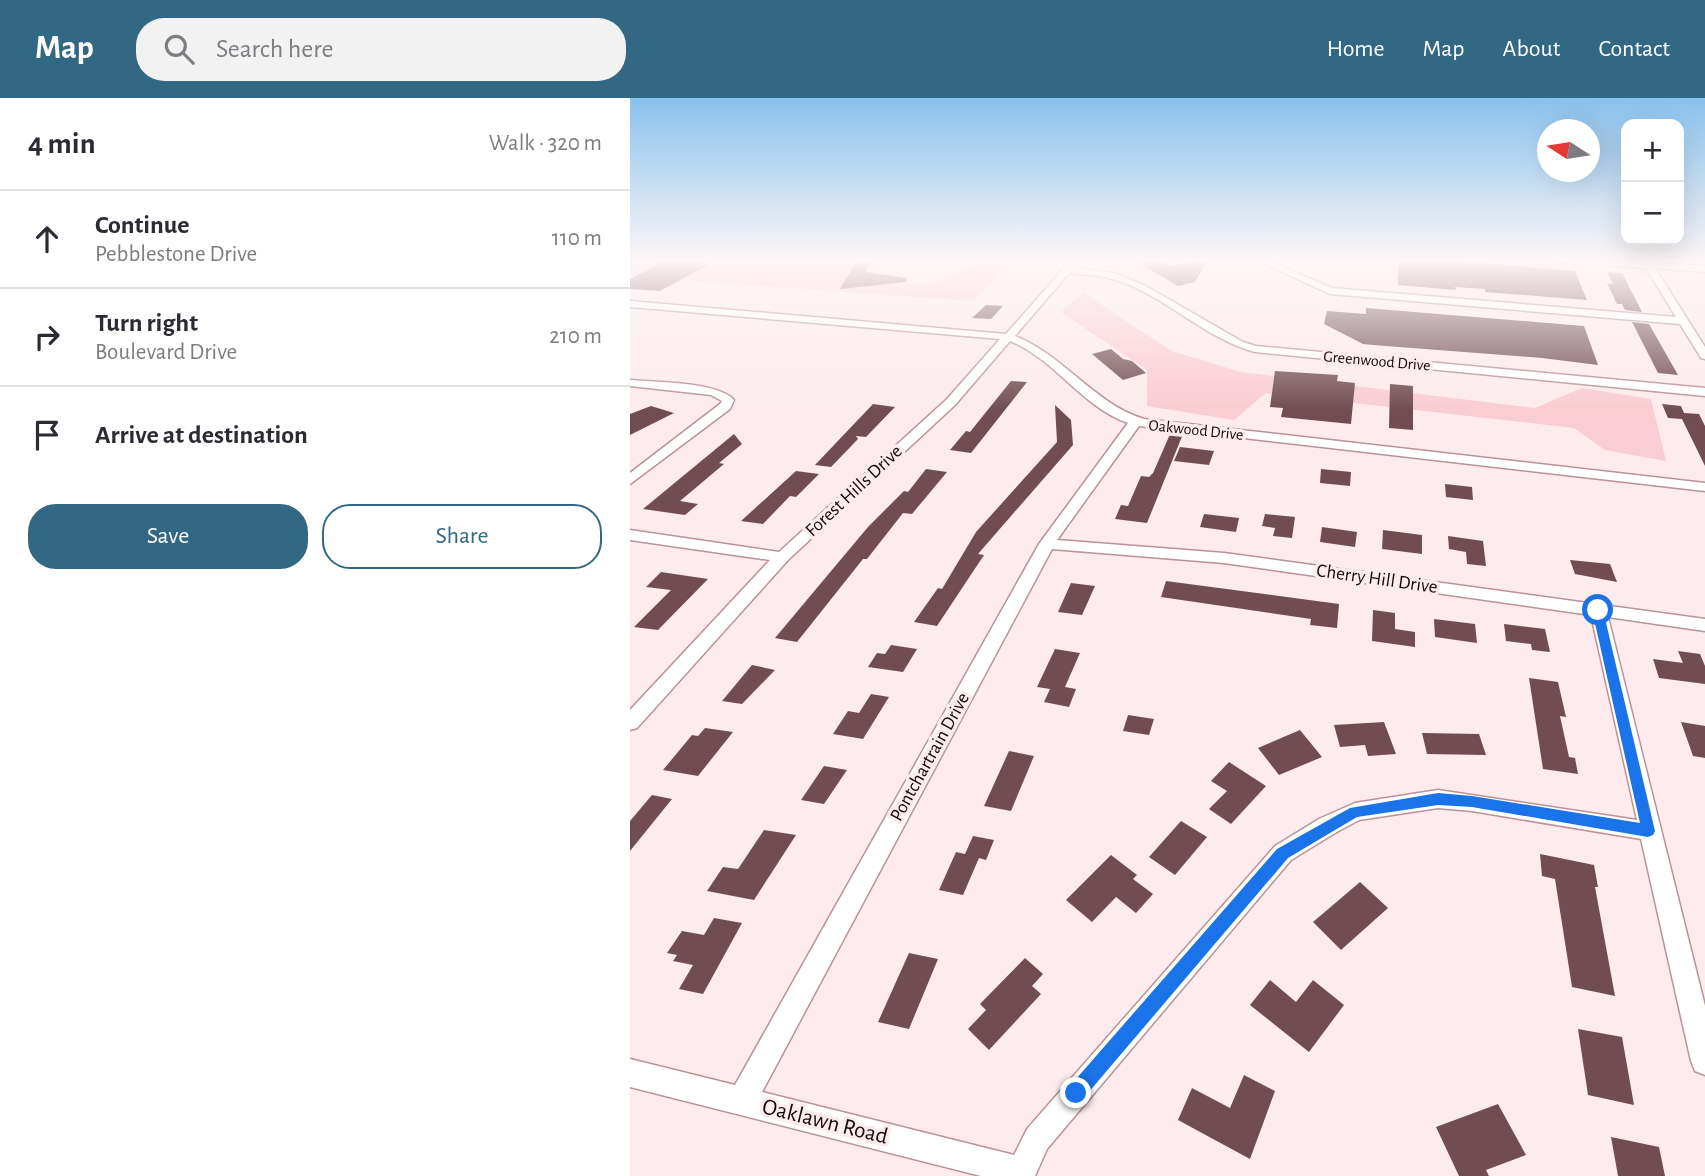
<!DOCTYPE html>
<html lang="en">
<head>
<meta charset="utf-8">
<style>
  :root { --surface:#fff; --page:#f2f2f3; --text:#2b2b33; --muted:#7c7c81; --line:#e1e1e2; --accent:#336884 }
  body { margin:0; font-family:"Alegreya Sans",sans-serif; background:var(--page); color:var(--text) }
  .controls { position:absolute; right:21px; top:21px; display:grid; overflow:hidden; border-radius:14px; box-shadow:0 7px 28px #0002 }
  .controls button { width:63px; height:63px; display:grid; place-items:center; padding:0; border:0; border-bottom:2px solid var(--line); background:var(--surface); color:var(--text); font:35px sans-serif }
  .compass { position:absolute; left:907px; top:21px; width:63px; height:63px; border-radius:50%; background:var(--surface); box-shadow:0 7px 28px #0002; rotate:282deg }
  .stop { position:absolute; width:21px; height:21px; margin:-16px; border:5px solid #1a73e8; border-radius:50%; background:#fff }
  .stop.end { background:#1a73e8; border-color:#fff; box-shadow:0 2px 7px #0008 }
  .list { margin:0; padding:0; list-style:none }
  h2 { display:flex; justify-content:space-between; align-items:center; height:91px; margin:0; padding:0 28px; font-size:30px }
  h2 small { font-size:23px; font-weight:400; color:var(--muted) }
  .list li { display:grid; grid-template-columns:46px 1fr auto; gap:21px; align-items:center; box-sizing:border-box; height:98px; padding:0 28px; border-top:2px solid var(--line) }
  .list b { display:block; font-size:26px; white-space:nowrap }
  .list p { margin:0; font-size:23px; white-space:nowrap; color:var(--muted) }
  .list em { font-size:23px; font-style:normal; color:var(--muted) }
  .actions { display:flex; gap:14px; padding:21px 28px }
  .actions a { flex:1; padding:16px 0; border:2px solid var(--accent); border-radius:28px; text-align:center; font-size:24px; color:var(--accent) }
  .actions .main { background:var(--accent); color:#fff }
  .icon { flex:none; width:38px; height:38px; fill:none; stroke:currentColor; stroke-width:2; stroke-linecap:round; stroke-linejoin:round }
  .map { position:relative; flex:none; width:1075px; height:1078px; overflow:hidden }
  header { display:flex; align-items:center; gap:42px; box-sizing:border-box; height:98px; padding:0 35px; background:var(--accent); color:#fff }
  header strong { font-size:33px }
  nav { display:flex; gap:38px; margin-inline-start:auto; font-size:24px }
  .search { width:490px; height:63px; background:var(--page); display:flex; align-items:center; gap:18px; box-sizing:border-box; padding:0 24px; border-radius:28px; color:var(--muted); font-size:26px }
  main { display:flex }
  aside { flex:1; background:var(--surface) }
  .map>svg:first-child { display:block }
  .green { fill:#faccd3 }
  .building { fill:#714d53 }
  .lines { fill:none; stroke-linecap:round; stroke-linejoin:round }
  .minor-casing { stroke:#ba9298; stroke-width:3 }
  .minor { fill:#fff; fill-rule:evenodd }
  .route { fill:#1a73e8 }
  .labels { text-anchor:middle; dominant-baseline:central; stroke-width:7; stroke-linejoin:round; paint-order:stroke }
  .far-street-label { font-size:16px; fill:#140709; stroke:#fdebed }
  .street-label { font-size:19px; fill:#140709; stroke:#fdebed }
  .near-street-label { font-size:23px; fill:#140709; stroke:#fdebed }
</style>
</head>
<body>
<header>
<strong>Map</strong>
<div class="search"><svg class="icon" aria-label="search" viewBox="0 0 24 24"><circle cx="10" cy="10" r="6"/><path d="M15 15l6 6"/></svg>Search here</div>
<nav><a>Home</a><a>Map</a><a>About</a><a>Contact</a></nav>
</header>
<main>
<aside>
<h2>4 min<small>Walk · 320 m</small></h2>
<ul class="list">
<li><svg class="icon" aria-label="ahead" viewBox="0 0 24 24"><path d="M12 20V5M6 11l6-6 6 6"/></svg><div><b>Continue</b><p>Pebblestone Drive</p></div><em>110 m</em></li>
<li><svg class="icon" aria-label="right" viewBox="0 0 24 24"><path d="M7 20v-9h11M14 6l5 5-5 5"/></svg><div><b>Turn right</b><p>Boulevard Drive</p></div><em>210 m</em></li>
<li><svg class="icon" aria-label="arrive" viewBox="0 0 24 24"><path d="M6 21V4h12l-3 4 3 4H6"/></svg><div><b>Arrive at destination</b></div></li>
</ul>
<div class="actions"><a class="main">Save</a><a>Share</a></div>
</aside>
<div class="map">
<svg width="1075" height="1078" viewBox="0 0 1075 1078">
  <rect width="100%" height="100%" fill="#fdebed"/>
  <path class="green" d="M0,161H32L26,167L71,169L85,161H228L214,171L225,187L305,185L349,163L343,161H384L343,203L0,179Z
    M453,195L542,253L611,274L905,310L952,290L1021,301L1036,363L975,352L944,330L636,295L604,322L517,308V272L431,214Z"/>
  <path class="building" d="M28,161H83L75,165L80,166L30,193L0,191V181L27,167Z
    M502,161H523L544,168L578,161L565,184L548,188Z
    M768,161H804L945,173L957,202L855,194V191L825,189L826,192L768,187Z
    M240,164L236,174L276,180V184L210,191L225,165Z
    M977,174L992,175L1012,214L995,212L992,206H987L977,185L983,186Z
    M356,207L373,208L361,221L342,220Z
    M736,210L954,228L968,267L912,260L743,247L733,246L694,226L697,213L736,216Z
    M1002,224L1019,226L1048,277L1028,275Z
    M481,251L493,261L502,263L516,275L493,282L462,256Z
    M645,273L708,277L707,283L725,285L721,326L651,319L653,310L640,309Z
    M381,283L397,284L341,355L320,352L336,333L340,334Z
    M760,286L783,288V332L759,330Z
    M243,306L265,309L236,339L226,338L228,341L201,369L185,367Z
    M1032,306L1051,308L1054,315L1069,316L1075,328V368L1052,321L1038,320Z
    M425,307L441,322L443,347L348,456L354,457L307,528L284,524L308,490L312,491L346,434L427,344Z
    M21,308L44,315L0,337V316Z
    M541,334L553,336L517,425L485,421L491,407L498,408L511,378L519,379L523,375Z
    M104,336L112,346L89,365L94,366L50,403L68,406L55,417L13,411Z
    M550,349L584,353L579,367L544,363Z
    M296,371L317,374L282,416L273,415L237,461H233L167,544L145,540L238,429L274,393L278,394Z
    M691,371L721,374L720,388L690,385Z
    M166,373L189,376L166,399L160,398L133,426L111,423Z
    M815,386L842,389L843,402L816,399Z
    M574,416L609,420L606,434L570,429Z
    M635,416L665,419L662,440L643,438L645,430L632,428Z
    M692,429L727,434L725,449L690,444Z
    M753,432L792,437V456L752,451Z
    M818,438L853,443L856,468L837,466L836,454L819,451Z
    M940,462L980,466L987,484L945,476Z
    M31,474L78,481L28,532L4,529L41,492L16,489Z
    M536,483L709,506L707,530L680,527L681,521L531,499Z
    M441,485L465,488L452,517L428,514Z
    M743,512L765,515V531L785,534V549L742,543Z
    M804,521L845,526L847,545L805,539Z
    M874,526L915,531L920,554L902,552L901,546L876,543Z
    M261,547L287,551L273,574L238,569L247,555L255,556Z
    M425,551L450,555L435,589L446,591L439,609L414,604L420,591L407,589Z
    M1048,553L1070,556L1075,568V586L1029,580L1023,561L1053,565Z
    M122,567L145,572L112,606L92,603Z
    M899,580L928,584L936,619L930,618L939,659L945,660L948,676L913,671Z
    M241,596L259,599L233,641L203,636L218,613L229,615Z
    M498,617L524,621L519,637L493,633Z
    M754,624L766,656L738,658L735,647L710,649L704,627Z
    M1051,624L1075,628V660L1063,658Z
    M75,630L103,634L68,678L33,672L62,637L68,638Z
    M670,632L692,659L649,677L628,650Z
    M792,635L849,636L856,657L797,656Z
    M379,653L404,658L381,713L354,708Z
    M599,664L636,688L601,726L579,711L597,693L581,683Z
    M194,668L217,672L194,706L171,702Z
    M22,697L42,701L0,753V723Z
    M551,723L577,739L545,777L519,759Z
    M134,732L166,737L124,802L77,793L93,769L108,771Z
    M343,738L364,742L356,762L349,760L333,797L309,792L326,754L335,756Z
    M910,756L964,767L968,789H965L985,898L942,889L925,781L912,778Z
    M481,757L507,777L503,781L523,796L506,815L486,799L462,824L436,802Z
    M730,784L758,810L711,852L683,824Z
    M84,820L112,825L73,896L49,891L63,867L43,863L47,857L37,855L52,833L74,837Z
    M279,855L308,861L279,931L248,924Z
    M395,860L413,876L402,888L411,896L359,952L338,931L356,912L350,906Z
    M640,882L666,904L683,882L714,907L679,954L620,907Z
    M948,931L992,939L1004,1007L958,997Z
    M614,977L645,993L620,1061L548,1022L562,990L600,1010Z
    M868,1006L896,1057L856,1072L859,1078H829L806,1029Z
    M981,1039L1029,1049L1035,1078H988Z"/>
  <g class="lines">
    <g class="minor-casing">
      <path id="minor" d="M278,161H287L279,167L275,164Z
        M442,161L449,163L444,170L484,175L514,187L613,244L626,248L1075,290V298L625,254C573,240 534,196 483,181C469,177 453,177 439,175L385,238C434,257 463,305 514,321L1075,385V393L509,328L427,442L594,455L1075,521V533L978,519L1075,908V977L1065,973L1061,963L1011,741L842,713L808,710L729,722L705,735L661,762L417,1051L405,1078H351L0,989V961L105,987L409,446L498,325C452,309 426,262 380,243L325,307L158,462L7,630L0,632V612L140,462L0,442V432L149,454L317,301L370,241L0,209V203L376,236ZM422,451L594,465L961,517L1007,722L808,692L725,705L689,721L645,748L397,1031L384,1057L132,994Z
        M624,161H634L702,190L1046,219L1016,170L925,164L921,161L1013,164L1011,161H1019L1022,165L1075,168V174L1025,170L1075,249V261L1071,260L1050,226L700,196Z
        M0,282C25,284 89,284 104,302L100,311L0,386V375L90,306L92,303L81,297L0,288Z"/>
    </g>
    <use href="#minor" class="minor"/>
  </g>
  <linearGradient id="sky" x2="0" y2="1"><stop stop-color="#89c2ee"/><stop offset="0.52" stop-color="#fef6f7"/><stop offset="1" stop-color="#fef6f7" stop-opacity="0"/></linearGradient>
  <rect width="1075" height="312" fill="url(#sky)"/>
  <path class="route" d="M968,509L973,512L1025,733L1023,737L1018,739L842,709L808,707L727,719L658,760L452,1002L446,1004L439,1002L437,995L439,989L647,751L720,710L808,695L842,698L1010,725L962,512Z"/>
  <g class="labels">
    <g class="far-street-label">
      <text transform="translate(747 263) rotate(5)">Greenwood Drive</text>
      <text transform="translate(566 332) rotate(6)">Oakwood Drive</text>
    </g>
    <g class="street-label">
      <text transform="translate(224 393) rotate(-43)">Forest Hills Drive</text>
      <text transform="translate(747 481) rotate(8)">Cherry Hill Drive</text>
      <text transform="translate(300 659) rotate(-61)">Pontchartrain Drive</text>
    </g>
    <g class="near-street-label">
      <text transform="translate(195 1024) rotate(14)">Oaklawn Road</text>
    </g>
  </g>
</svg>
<div class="controls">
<button>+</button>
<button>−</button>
</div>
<svg class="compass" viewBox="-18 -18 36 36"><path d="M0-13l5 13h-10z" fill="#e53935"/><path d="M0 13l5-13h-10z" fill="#7c7c81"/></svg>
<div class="stop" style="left:968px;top:512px"></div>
<div class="stop end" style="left:446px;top:995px"></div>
</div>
</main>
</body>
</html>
